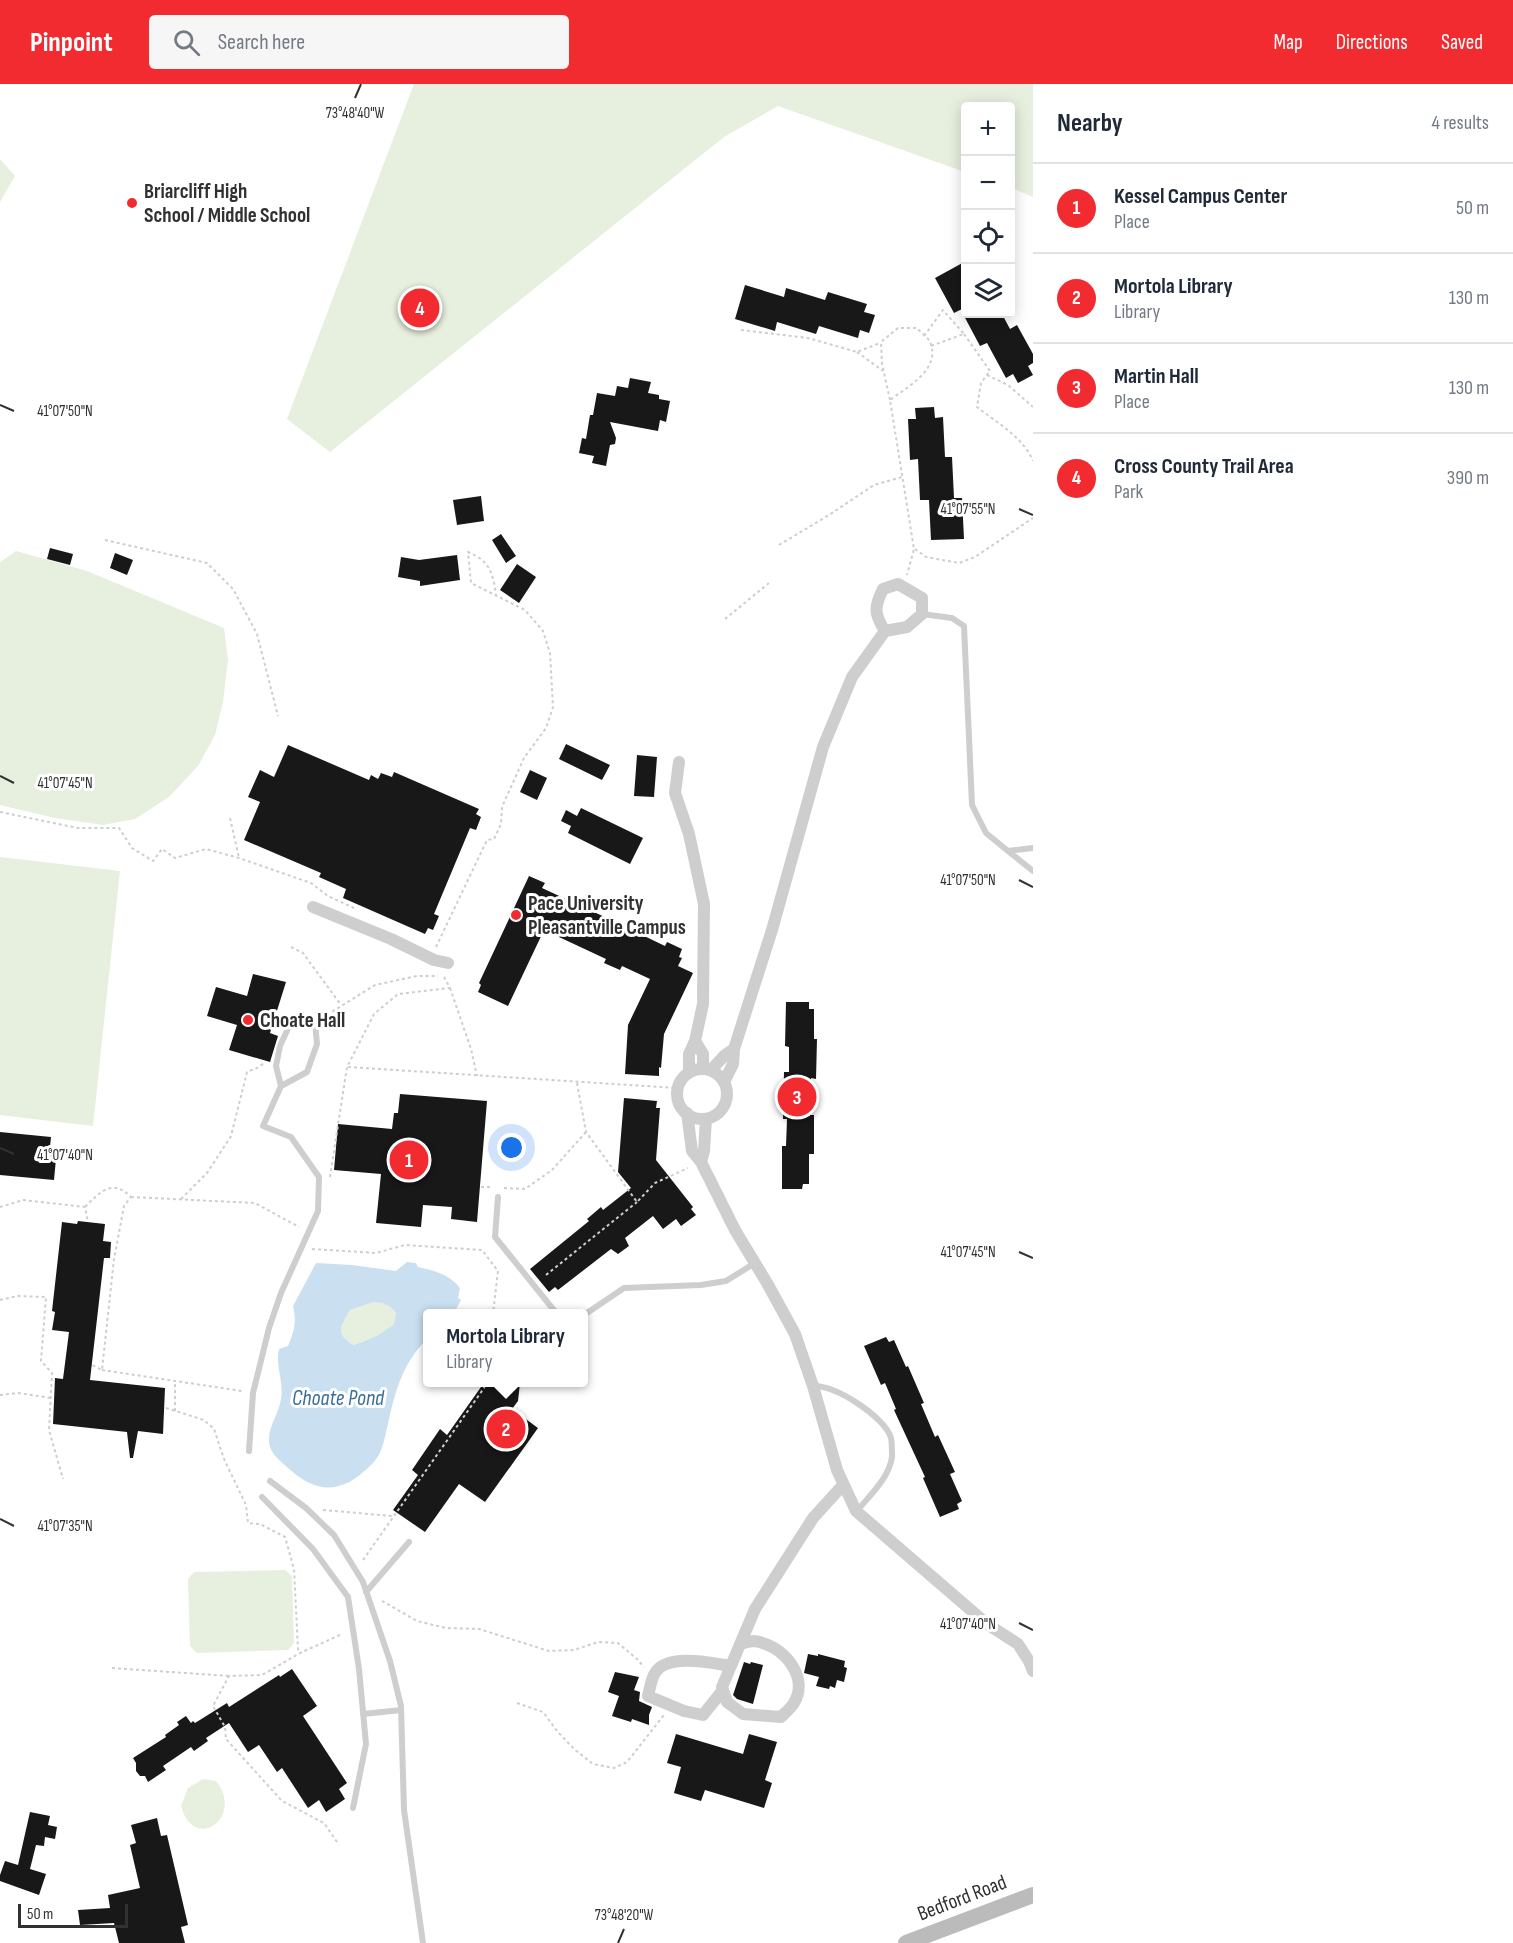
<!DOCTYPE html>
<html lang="en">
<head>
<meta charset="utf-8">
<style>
  :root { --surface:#fff; --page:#f6f6f7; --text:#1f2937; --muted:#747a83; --line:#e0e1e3; --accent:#f12b2f }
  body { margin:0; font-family:"Sofia Sans Condensed",sans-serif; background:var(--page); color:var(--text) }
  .controls { position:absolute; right:18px; top:18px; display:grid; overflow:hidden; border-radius:6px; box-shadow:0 3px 15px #0003 }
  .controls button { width:54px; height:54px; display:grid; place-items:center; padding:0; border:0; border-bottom:2px solid var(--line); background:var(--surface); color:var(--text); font:30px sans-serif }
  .scale { position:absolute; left:18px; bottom:15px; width:110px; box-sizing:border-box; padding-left:6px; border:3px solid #313131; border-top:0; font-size:16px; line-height:21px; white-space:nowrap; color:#313131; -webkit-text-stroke:4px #fff; paint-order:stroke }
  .you { position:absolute; left:512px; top:1064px; width:21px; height:21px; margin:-15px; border:4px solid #fff; border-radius:50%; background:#1a73e8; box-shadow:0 0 0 9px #1a73e833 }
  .badge { display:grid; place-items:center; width:39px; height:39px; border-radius:50%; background:var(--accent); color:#fff; font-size:20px; font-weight:700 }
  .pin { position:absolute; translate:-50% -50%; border:3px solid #fff; box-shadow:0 2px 6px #0006 }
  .popup { position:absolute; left:423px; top:1225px; width:165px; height:78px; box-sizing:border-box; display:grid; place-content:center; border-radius:6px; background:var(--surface); filter:drop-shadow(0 2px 4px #0005); font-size:20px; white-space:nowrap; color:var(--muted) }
  .popup b { font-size:22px; color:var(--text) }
  .popup::after { content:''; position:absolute; left:50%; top:100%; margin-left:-12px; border:12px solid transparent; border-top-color:var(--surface) }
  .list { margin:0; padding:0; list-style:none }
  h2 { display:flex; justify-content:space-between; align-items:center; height:78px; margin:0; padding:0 24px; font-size:26px }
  h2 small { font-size:20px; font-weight:400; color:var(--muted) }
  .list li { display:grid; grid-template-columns:39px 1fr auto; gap:18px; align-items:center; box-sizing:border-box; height:90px; padding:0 24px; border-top:2px solid var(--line) }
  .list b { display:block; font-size:22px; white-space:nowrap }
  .list p { margin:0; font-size:20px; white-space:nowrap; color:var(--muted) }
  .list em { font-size:20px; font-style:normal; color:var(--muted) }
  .icon { flex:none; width:33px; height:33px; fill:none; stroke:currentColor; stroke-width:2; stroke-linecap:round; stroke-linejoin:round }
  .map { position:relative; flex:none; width:1033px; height:1859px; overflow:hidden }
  header { display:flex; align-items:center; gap:36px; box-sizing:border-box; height:84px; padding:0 30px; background:var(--accent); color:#fff }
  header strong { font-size:28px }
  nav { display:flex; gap:33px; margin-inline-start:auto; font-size:21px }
  .search { width:420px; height:54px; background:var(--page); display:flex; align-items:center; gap:15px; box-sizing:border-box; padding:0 21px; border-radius:6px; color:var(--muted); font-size:22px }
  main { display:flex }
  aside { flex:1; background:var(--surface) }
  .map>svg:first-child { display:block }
  .green { fill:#e7efdf }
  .water { fill:#cadfef; fill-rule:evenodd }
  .building { fill:#181818 }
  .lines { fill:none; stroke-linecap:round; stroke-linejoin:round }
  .path { stroke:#cecece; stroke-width:2; stroke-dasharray:3 3; stroke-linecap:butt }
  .lane { stroke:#cecece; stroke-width:6 }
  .street { stroke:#cecece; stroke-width:12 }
  .secondary { stroke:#bbb; stroke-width:16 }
  .ticks { fill:none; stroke:#313131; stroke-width:2 }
  .poi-dot { fill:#f12b2f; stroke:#fff; stroke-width:2 }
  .labels { text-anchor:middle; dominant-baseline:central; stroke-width:6; stroke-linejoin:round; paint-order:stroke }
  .poi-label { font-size:21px; font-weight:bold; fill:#313131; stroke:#fff; text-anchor:start }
  .street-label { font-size:21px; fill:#313131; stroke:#fff }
  .water-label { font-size:22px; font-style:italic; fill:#396f9a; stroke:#fff }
  .ticks-label { font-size:15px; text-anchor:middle; fill:#313131; stroke:#fff; stroke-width:6; stroke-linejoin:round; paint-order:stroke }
</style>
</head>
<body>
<header>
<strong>Pinpoint</strong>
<div class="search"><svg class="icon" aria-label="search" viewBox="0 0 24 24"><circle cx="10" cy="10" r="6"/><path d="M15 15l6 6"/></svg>Search here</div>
<nav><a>Map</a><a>Directions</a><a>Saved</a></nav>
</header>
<main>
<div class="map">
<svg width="1033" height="1859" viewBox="0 0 1033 1859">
  <rect width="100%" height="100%" fill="#fff"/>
  <path class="green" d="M414,0H1033V113L1011,104L1010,22H966L965,88L778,22L724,53L330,368L287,335Z
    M0,75L15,92L0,118Z
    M16,467L87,487L224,544L228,576L223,618L215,651L198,682L169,713L135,735L103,741L55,734L0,721V478Z
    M0,773L120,787L93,1042L0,1031Z
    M374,1218C384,1219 390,1221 396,1229L394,1240C382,1250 369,1256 354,1261C334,1250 341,1242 350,1226Z
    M285,1486L292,1492L294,1559L288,1566L197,1569L190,1562L188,1495L194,1488Z
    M203,1695L216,1697C245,1733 194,1770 181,1722L188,1704Z"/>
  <path class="water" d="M407,1178L416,1179L418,1183C435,1187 449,1190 460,1204L458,1214L461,1216L454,1229L428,1230V1254C403,1278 395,1307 388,1340C384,1355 383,1370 371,1381C342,1410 318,1411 288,1384C282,1378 273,1372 270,1363C265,1346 279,1331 281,1315C284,1297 275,1281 279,1265L288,1262C294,1248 297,1238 293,1222L316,1179L352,1181L396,1187ZM374,1218C384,1219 390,1221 396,1229L394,1240C382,1250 369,1256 354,1261C334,1250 341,1242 350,1226Z"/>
  <path class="building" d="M966,177V223L954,229L935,194Z
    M745,201L784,213L786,204L825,216L828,208L867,220L864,228L875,231L869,249L860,246L858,254L819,242L816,250L777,238L775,247L735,235Z
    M963,230H1002L1010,245L1017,241L1033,270V279L1028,282L1033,291L1018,299L1013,290L1006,294L987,259L980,262Z
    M630,294L651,298L648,309L659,311V315L670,317L666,338L660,336L658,347L610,338L616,354L615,360L610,361L606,382L592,379L594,372L579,369L582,354L586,355L590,331H593L597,309L615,312L617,302L628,304Z
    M934,323L935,334L943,333L945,373H952L954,414H962L964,455L931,456L929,416H920L918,375L910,376L908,335H916L915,324Z
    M481,412L484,437L457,441L453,416Z
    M501,450L516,472L506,479L492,456Z
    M50,464L73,470L70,481L47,475Z
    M115,469L133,476L127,491L110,484Z
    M457,471L460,496L420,502V497L398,493L401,473L419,476Z
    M517,480L536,493L519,519L500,506Z
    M566,660L610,681L602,696L559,675Z
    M288,661L369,696L371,691L378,695L381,689L392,693L394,688L479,725L476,730L481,733L476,746L470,744L434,830L439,832L433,846L428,844L425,850L343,814L346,805L319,793L321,789L244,756L260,718L248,713L260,686L274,693Z
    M637,671L657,673L654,713L634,712Z
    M530,686L547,694L537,716L520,708Z
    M581,724L643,754L630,780L568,749L571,742L561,737L566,726L577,732Z
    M529,792L545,799L542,804L622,841L623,839L639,847L638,849L665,862L667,858L682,865L679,873L682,874L678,882L693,889L664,950L661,984L659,983V992L625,990L628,941L650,895L622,882L620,886L604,879L606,875L544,846L508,922L478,908L481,901L479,899Z
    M253,890L286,898L270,949L278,952L270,978L229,966L237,941L207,932L216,903L247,912Z
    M786,918H809V925H814V955H817L816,995L811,994V1031H814V1070H809V1100H803L802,1105H782V1062H786L787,1035H783L784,988H789V963L785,962Z
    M400,1010L487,1017L477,1138L451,1135L452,1123L423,1121L421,1143L376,1139L381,1090L334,1086L338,1040L392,1045L394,1029H398Z
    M624,1014L657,1017L656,1024H660L656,1076L693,1123L691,1125L696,1131L681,1142L676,1135L663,1145L653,1132L625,1154L629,1162L618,1170L611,1165L558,1206L555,1203L549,1208L530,1185L589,1137L587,1135L601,1123L603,1126L631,1104L618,1088Z
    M0,1048L51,1053L50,1063L57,1064L54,1096L0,1091Z
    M78,1137L105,1140L103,1157L111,1158L110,1174H104L90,1296L165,1304L163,1350L138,1347L133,1374H130L127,1348L53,1340L55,1294L63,1295L69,1248L52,1246L55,1228L52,1227L62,1138L77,1140Z
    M886,1253L889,1258L894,1256L906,1283L908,1282L924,1319L921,1320L935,1353L938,1351L955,1388L950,1390L962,1417L957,1420L959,1425L940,1433L923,1394L925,1393L894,1326L896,1325L885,1299L881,1301L864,1262Z
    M482,1299H520L518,1317L512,1325L538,1344L485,1418L459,1400L425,1448L393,1426L418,1391L412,1386L440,1345L447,1351L481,1303Z
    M808,1570L818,1572V1570L845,1577L844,1583L847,1584L844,1598L837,1596L835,1604L830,1602L829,1605L816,1602L819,1593L804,1589Z
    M744,1578L750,1580L751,1578L763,1581L753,1620L737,1615L733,1611Z
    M292,1585L317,1622L303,1632L347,1699L339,1705L345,1715L326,1728L319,1716L308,1724L282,1684L277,1688L259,1661L248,1668L229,1639L206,1654L208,1657L194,1667L191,1663L163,1682L166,1686L148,1698L145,1692H140L136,1687V1679L133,1674L166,1653L165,1651L179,1641L177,1638L186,1632L191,1639L193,1637L195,1639L227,1619L229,1623L279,1591L280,1593Z
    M615,1588L639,1593L634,1606L640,1608L639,1617L652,1623L649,1631V1641L632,1635L631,1638L612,1632L619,1612L608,1608Z
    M676,1650L743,1670L749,1650L777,1658L765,1696L772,1699L764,1724L705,1706L701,1717L674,1709L681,1683L667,1679Z
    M30,1728L50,1732L48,1741L57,1743L55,1755L45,1753L44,1762L36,1761L30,1785L46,1790L39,1811L0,1797V1791L5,1777L18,1781Z
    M157,1734L161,1752L167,1751L188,1841L181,1843L185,1859H119L114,1839L80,1841L78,1826L110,1824L108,1811L140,1804L130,1761L136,1759L131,1741Z"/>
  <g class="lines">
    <path class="path" d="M741,246L808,254L857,268L880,259
      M964,250L990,287L981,299L977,323C996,338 1024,354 1033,377
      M924,252L943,226L964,250L931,262
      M857,268L883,287
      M987,291L1008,301L1033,323
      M890,316L882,280L881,258L898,244H917C920,248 928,253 930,258C942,285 907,303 890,316L914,465L907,491
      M105,456L207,479L233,505L257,550L278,632
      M779,461L829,431L874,401L902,393
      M915,465L926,473L959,479L975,473L1033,434
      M725,535L769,499
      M0,728L78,744H119L132,764L153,777L162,765L175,774L206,765L239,774L311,799L328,812L354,824
      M230,734L239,774
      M291,863L303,869L341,921
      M436,863L487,756L494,755L501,740L502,723L524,674L546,644L553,623L550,569L543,547L525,526L471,499L468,468C490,477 493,489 496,511
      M450,904L471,965L477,992
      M322,934L375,901L417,892H438
      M348,983L677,1004
      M577,999L586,1048L637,1118L655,1099L688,1084
      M330,1093L347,983L374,930L398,910L450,904L444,893
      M481,1103H493
      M504,1104L525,1105L552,1086L586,1048
      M131,1113L255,1119L299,1143
      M181,1115L207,1089L231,1052L247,988L259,983L265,978
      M0,1123L23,1116L85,1123L88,1138
      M85,1123C100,1108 112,1094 131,1113L124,1122L114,1175L102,1286L92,1281
      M312,1165L376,1169L405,1161L482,1166L498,1187L493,1230
      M546,1191L637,1118
      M0,1216L18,1212L46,1213L41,1277L52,1289L49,1346L63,1395
      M102,1286L242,1307
      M0,1311L18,1309L51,1314
      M166,1324L204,1336L214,1345L224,1375L246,1421L248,1439L260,1440L285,1453L294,1485L298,1565L300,1569
      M175,1327V1297
      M323,1426L392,1432
      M363,1476L484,1304L485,1298
      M382,1517L417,1537L446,1544L479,1545L549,1567L574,1566L598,1558L618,1559L637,1575L644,1583
      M112,1584L229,1592
      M517,1619L543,1628L557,1647L574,1665L593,1680L614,1684L627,1678L664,1631
      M337,1758L324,1739L282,1717L226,1655L225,1643L213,1622L229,1592L262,1591L300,1569L342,1550"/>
    <path class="lane" d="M922,530L952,534L964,542L972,721L986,749L1008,767L1033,764
      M1008,767L1033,787
      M498,1113L495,1153L557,1230
      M584,1231L624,1204L701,1201L726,1197L755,1179
      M813,1302C834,1300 885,1333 891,1354C892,1359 892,1368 892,1373C889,1394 870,1411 857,1427
      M249,1367L253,1309L269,1244L281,1209L318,1127L319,1093L291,1053L263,1042L281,1002L307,988L317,960L315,939L290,940L280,962L276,982L281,1002
      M270,1397L306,1424L334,1451L363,1498L390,1577L401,1622L404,1726L423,1859
      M262,1413L313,1465L348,1513L359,1585L366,1660L353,1724
      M366,1508L409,1458
      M363,1630L401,1626"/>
    <path class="street" d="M679,678L675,709L689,750L704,820L703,920L695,957L689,970V988
      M313,823L391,855L434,876L448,879
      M695,957L703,970V985
      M677 1010a25 25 0 1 1 50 0a25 25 0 1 1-50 0Z
      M711,986L724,972L734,965
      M724,998L733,980L734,965L772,846L823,663L852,593L885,547C874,530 874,523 883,505L898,500L922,514V530L907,543L885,547
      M687,1029L692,1067L701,1078L735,1146L767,1199L795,1250L813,1302L837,1386L856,1427L987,1540L1018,1560L1029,1577L1033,1587
      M701,1078L704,1067L706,1035
      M740,1560C744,1559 750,1557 754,1557C782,1560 810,1592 794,1619C791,1624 785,1629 781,1633L743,1630L727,1618L722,1603L755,1525L813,1434L843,1401
      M723,1606L703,1631L684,1627L648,1612C650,1605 651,1595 655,1589C667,1569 712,1579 731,1582"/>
    <path class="secondary" d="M906,1859L1033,1811"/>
  </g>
  <path class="ticks" d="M355,14L361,0M0,321L14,327M1019,425L1033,431M0,692L14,699M1019,796L1033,803M0,1064L14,1070M1019,1168L1033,1174M0,1435L14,1442M1019,1539L1033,1546M618,1859L624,1845"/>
  <g class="poi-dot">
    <circle cx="132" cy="119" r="6"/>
    <circle cx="516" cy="831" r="6"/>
    <circle cx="248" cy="936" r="6"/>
  </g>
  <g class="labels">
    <g class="poi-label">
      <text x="144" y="107">Briarcliff High<tspan x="144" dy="24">School / Middle School</tspan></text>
      <text x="528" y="819">Pace University<tspan x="528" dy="24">Pleasantville Campus</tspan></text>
      <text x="260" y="936">Choate Hall</text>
    </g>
    <g class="street-label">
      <text transform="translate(962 1814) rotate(-21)">Bedford Road</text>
    </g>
    <g class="water-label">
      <text x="338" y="1314">Choate Pond</text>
    </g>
  </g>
  <g class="ticks-label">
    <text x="355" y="34">73°48'40"W</text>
    <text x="65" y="332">41°07'50"N</text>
    <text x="968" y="430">41°07'55"N</text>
    <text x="65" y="704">41°07'45"N</text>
    <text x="968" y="801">41°07'50"N</text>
    <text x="65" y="1076">41°07'40"N</text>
    <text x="968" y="1173">41°07'45"N</text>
    <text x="65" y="1447">41°07'35"N</text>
    <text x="968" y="1545">41°07'40"N</text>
    <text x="624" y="1836">73°48'20"W</text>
  </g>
</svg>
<div class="controls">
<button>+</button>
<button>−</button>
<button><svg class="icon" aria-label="locate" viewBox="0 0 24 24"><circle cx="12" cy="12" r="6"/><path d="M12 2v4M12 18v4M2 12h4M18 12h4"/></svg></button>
<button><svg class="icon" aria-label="layers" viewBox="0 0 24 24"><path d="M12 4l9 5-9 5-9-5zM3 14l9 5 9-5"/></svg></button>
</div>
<div class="scale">50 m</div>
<div class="you"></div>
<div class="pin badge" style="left:409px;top:1076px">1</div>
<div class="pin badge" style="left:506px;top:1345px">2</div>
<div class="popup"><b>Mortola Library</b>Library</div>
<div class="pin badge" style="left:797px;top:1013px">3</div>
<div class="pin badge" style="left:420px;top:224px">4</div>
</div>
<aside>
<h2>Nearby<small>4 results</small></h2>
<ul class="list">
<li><span class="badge">1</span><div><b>Kessel Campus Center</b><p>Place</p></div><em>50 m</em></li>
<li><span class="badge">2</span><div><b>Mortola Library</b><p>Library</p></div><em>130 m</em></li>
<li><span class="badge">3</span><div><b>Martin Hall</b><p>Place</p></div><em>130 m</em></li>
<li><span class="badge">4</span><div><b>Cross County Trail Area</b><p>Park</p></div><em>390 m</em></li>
</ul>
</aside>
</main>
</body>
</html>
